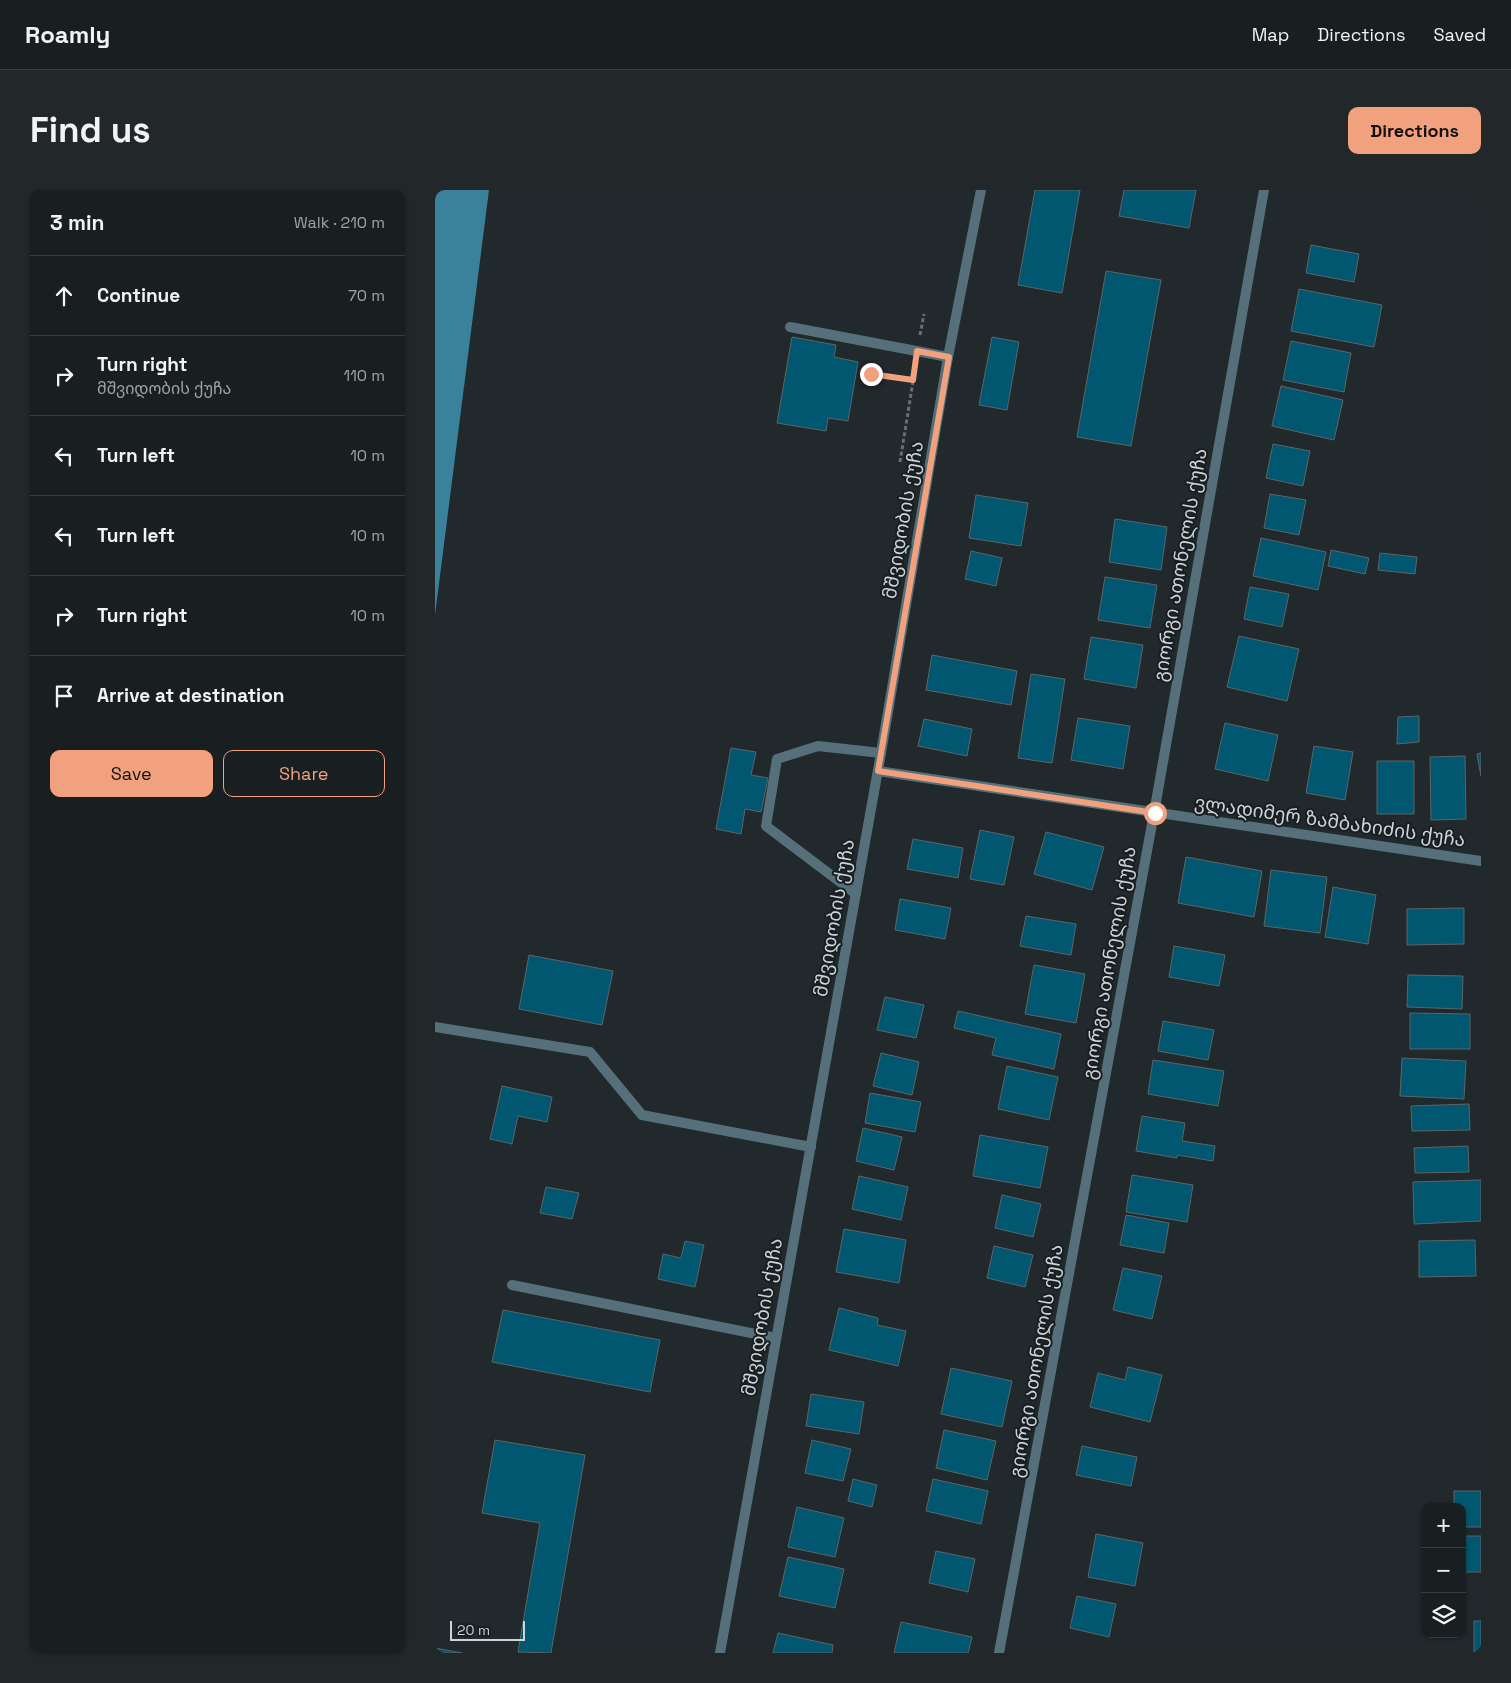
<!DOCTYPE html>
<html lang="en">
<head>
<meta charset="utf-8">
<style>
  :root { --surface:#191f21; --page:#22272a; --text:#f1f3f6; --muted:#9fa2a5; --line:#373d3f; --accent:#f2a17e }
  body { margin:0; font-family:"Space Grotesk","Noto Sans Georgian",sans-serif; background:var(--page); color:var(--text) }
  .controls { position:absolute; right:15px; bottom:15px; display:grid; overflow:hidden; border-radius:10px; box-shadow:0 1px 4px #0004 }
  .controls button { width:45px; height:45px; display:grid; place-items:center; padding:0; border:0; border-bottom:1px solid var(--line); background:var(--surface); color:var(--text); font:25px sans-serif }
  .scale { position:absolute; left:15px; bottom:12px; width:75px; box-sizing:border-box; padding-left:5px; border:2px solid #ced3d5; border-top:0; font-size:14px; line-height:18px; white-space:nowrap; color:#ced3d5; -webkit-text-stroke:4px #181f22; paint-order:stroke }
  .stop { position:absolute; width:15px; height:15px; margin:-11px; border:4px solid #f2a17e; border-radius:50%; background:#fff }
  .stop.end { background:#f2a17e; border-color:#fff; box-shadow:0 1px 5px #0008 }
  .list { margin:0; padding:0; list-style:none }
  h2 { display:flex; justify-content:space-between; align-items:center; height:65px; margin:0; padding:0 20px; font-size:21px }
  h2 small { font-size:16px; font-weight:400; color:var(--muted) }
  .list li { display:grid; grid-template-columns:32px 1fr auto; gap:15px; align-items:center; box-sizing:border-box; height:80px; padding:0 20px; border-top:1px solid var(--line) }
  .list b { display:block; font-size:19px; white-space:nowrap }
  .list p { margin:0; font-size:16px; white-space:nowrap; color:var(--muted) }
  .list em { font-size:16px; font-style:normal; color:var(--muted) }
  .actions { display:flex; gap:10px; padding:15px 20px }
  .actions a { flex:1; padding:11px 0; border:1px solid var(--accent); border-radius:10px; text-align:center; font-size:18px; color:var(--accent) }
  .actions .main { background:var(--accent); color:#111 }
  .icon { flex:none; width:28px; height:28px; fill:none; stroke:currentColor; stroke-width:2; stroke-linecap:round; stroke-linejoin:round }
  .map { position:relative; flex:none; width:1046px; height:1463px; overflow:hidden; border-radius:10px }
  header { display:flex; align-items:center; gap:30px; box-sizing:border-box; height:70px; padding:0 25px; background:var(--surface); border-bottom:1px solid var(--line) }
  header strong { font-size:24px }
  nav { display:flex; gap:28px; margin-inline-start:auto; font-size:18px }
  .intro { display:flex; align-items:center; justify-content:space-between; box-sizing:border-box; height:120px; padding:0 30px }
  h1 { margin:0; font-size:35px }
  .button { padding:12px 22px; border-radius:10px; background:var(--accent); color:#111; font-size:18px; font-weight:700 }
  main { display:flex; gap:30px; padding:0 30px }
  aside { flex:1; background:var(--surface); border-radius:10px; box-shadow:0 1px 4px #0004 }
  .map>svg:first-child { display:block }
  .water { fill:#3a819b }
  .building { fill:#00576f; stroke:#5c6568 }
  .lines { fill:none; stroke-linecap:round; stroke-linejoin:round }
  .path { stroke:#686f72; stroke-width:3; stroke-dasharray:4 2.5; stroke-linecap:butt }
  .service { stroke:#55707b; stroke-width:10 }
  .minor { stroke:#55707b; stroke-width:10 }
  .tertiary { stroke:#55707b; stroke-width:10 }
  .route { stroke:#f2a17e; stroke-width:6 }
  .labels { text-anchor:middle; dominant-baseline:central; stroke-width:4; stroke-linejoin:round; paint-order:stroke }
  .street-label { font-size:19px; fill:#ced3d5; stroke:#181f22 }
</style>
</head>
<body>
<header>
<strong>Roamly</strong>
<nav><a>Map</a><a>Directions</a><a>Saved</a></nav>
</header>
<div class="intro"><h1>Find us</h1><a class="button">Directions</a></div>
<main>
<aside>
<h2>3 min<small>Walk · 210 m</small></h2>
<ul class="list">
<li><svg class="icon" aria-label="ahead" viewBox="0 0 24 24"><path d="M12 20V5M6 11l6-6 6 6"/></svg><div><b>Continue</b></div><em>70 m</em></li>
<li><svg class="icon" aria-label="right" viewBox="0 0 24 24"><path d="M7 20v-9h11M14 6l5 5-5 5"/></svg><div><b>Turn right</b><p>მშვიდობის ქუჩა</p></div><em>110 m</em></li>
<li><svg class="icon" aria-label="left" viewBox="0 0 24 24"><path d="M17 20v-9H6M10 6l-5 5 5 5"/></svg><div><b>Turn left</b></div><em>10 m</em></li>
<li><svg class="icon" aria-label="left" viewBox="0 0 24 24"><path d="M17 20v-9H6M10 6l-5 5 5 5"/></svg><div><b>Turn left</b></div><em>10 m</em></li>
<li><svg class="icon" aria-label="right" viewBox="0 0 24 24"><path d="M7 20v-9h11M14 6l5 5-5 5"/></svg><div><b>Turn right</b></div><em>10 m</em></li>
<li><svg class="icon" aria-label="arrive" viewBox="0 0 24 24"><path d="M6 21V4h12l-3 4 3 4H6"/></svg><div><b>Arrive at destination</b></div></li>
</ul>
<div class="actions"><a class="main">Save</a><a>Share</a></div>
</aside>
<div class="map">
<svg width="1046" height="1463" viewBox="0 0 1046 1463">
  <rect width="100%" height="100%" fill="#21292c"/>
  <path class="water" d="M0,0H54L0,425Z"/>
  <path class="building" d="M600,0H645L627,103L583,95Z
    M689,0H761L754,38L684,26Z
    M876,55L924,64L919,92L871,83Z
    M671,81L726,90L696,256L642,247Z
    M864,99L947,115L939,157L856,141Z
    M357,147L401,155L399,167L423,172L413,231L393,228L391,241L342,233Z
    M557,147L584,152L572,220L544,215Z
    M856,151L916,163L909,202L848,190Z
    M846,196L908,210L899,250L837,236Z
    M838,254L875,261L868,296L831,288Z
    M835,304L871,310L864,345L829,338Z
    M541,305L593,313L586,356L534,348Z
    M680,329L732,337L726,380L674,372Z
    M826,348L891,362L883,400L818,386Z
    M896,360L934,368L930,384L893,376Z
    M536,361L567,368L561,396L530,389Z
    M945,363L982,367L980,384L943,380Z
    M670,387L722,395L715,438L663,430Z
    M815,397L854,404L847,437L809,429Z
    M804,446L864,459L852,511L792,497Z
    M656,447L708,455L701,498L649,489Z
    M497,465L582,481L576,515L491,500Z
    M596,484L630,489L617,573L583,568Z
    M984,526V552L962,554L963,527Z
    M643,528L695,536L688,579L636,570Z
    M489,529L537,539L532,566L483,556Z
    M790,533L843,545L833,591L780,579Z
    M879,556L918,562L910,610L871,603Z
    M296,558L321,562L316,585L333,588L326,622L310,619L306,644L281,639Z
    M1046,563V586L1042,564Z
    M1030,566L1031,629L996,630L995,567Z
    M942,571H979V624H942Z
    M545,640L579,647L569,695L535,689Z
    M611,642L669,657L657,700L599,684Z
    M478,649L528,658L523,688L472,679Z
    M751,667L827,681L819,727L743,713Z
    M836,680L892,687L885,743L829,736Z
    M898,697L941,705L933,754L890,747Z
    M465,709L516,718L510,749L460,740Z
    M1029,718V754L972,755V719Z
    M591,726L641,734L636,765L585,756Z
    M739,756L790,765L784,796L734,787Z
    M94,765L178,781L167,835L84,819Z
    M599,775L650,784L641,833L590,824Z
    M973,785L1028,786L1027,819L972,817Z
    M450,807L489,815L481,848L442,840Z
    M523,821L626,844L619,879L557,865L561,848L519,838Z
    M975,823L1035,824V859H975Z
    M728,831L779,840L773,870L723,861Z
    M446,863L484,872L477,905L438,896Z
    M967,868L1031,871L1029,909L965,906Z
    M718,870L789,881L783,916L713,904Z
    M572,876L623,887L614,930L563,919Z
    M67,896L117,907L112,932L83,926L77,954L55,949Z
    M435,903L486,912L480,942L430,933Z
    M1034,914L1035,940L977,941L976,916Z
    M707,926L750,933L747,951L780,956L778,971L742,965V968L701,961Z
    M428,938L467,947L459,980L421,971Z
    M545,945L613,957L605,998L538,986Z
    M1033,956L1034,982L980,983L979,958Z
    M697,985L758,995L752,1032L691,1022Z
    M424,986L473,997L466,1030L417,1019Z
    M1046,990V1031L979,1034L978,992Z
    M111,997L144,1003L137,1029L105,1023Z
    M567,1005L606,1014L598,1047L560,1038Z
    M691,1025L734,1033L729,1063L685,1055Z
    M409,1039L471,1050L464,1093L401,1082Z
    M1040,1050L1041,1086L984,1087V1051Z
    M250,1051L269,1055L260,1097L223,1089L228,1064L246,1068Z
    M559,1056L598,1065L590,1097L552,1088Z
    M688,1078L727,1086L717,1129L678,1120Z
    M404,1118L443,1128L442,1135L471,1141L463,1176L394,1160Z
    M68,1120L225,1150L215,1202L57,1172Z
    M693,1177L727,1185L715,1232L655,1217L663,1183L690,1190Z
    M516,1178L577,1191L567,1237L506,1224Z
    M376,1204L429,1212L424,1244L371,1236Z
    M509,1240L561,1251L552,1290L501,1278Z
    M60,1250L150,1265L116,1463L83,1462L105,1333L47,1323Z
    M377,1250L416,1259L408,1291L370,1283Z
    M647,1256L702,1267L696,1296L641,1285Z
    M418,1289L442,1295L437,1317L413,1311Z
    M498,1289L553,1301L546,1334L491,1321Z
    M1019,1301H1046V1337H1027V1317H1019Z
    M362,1317L409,1328L400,1367L353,1357Z
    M661,1344L708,1353L700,1396L653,1387Z
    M1027,1346H1046V1382H1027Z
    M501,1361L540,1369L533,1402L494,1393Z
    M353,1367L409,1379L400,1418L344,1406Z
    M642,1406L681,1414L674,1447L635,1438Z
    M1039,1431H1046V1463H1039Z
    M466,1432L537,1447L533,1463H459Z
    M343,1443L398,1455L397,1463H338Z
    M0,1458L27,1463H0Z"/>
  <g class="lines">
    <path class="path" d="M485,145L489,124
      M436,184L478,190
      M465,272L480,179"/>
    <path class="service" d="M355,137L513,167
      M421,704L331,636L342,569L383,556L446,563
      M0,837L155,862L207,925L376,957
      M77,1095L341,1148"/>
    <path class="minor" d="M443,581L1046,671
      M564,1463L719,623L829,0"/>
    <path class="tertiary" d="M285,1463L446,563L513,167L546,0"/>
  </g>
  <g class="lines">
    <path class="route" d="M436,184L478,190L482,161L514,167L443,581L720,623"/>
  </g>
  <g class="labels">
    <g class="street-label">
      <text transform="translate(468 330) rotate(-80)">მშვიდობის ქუჩა</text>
      <text transform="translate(745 375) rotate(-80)">გიორგი ათონელის ქუჩა</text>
      <text transform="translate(895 631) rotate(8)">ვლადიმერ ზამბახიძის ქუჩა</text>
      <text transform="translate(399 728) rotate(-80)">მშვიდობის ქუჩა</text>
      <text transform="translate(674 773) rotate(-80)">გიორგი ათონელის ქუჩა</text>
      <text transform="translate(327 1127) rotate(-80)">მშვიდობის ქუჩა</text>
      <text transform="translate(601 1171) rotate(-80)">გიორგი ათონელის ქუჩა</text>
    </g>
  </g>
</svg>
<div class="controls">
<button>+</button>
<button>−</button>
<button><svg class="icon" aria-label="layers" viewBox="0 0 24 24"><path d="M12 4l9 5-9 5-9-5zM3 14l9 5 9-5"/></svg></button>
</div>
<div class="scale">20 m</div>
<div class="stop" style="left:720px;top:623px"></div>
<div class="stop end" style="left:436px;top:184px"></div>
</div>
</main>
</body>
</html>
